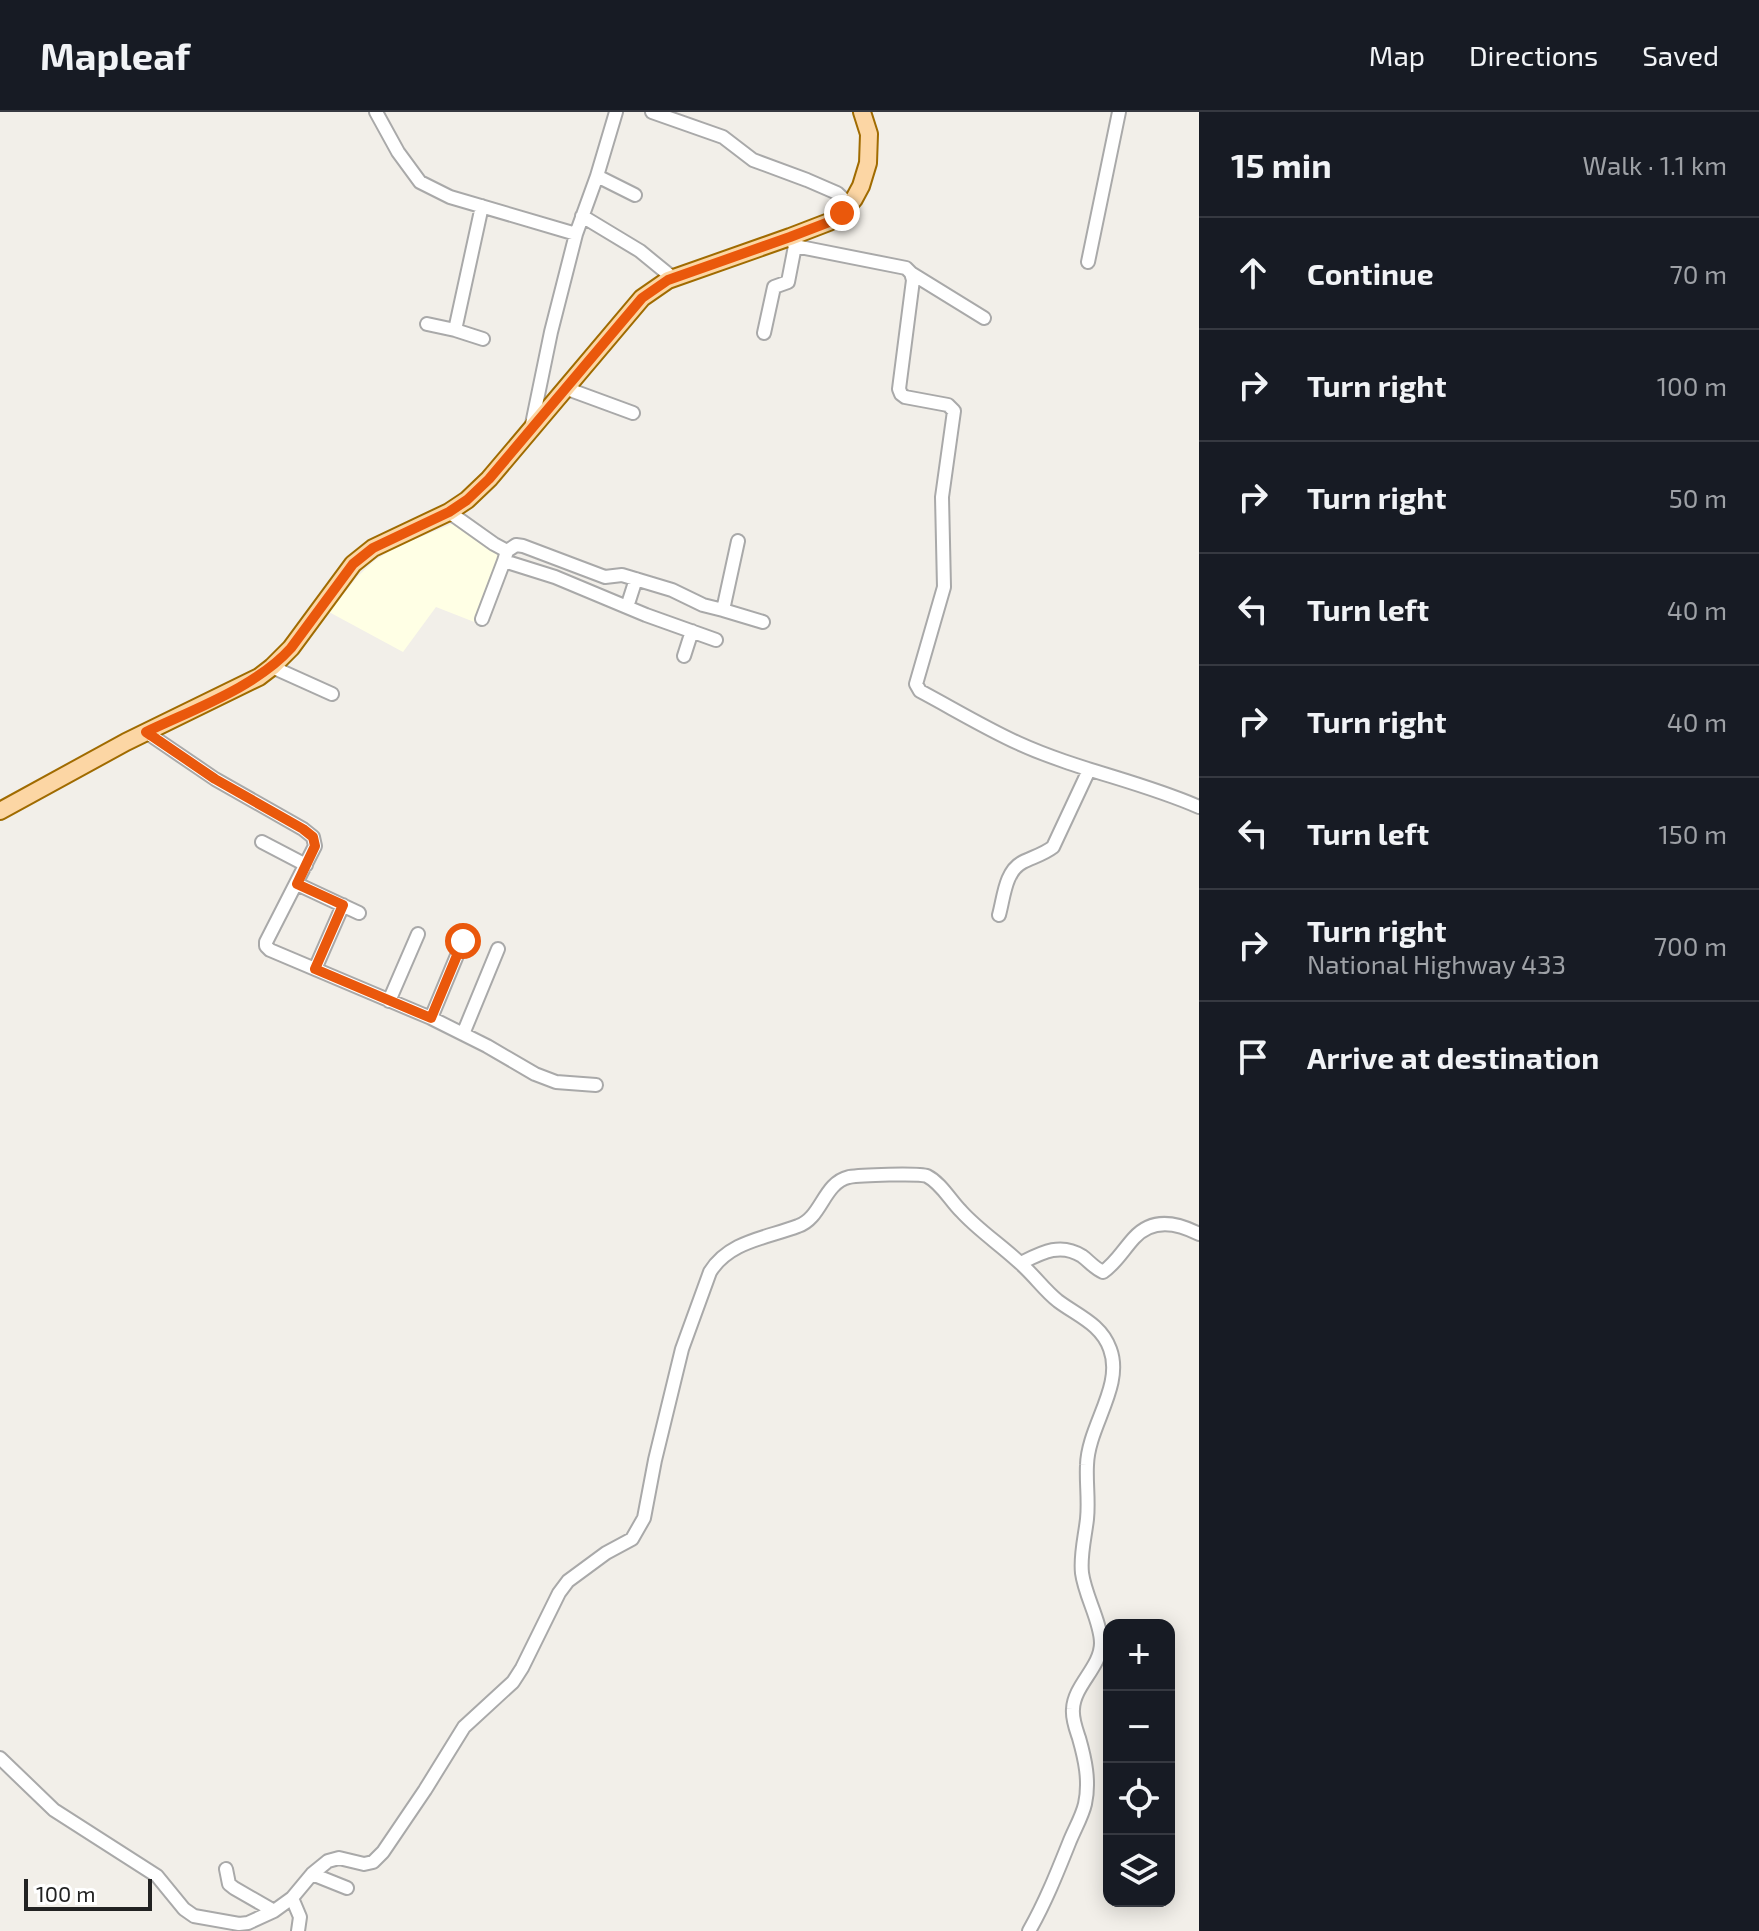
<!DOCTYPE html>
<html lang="en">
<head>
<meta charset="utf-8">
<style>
  :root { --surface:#171b24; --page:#20242c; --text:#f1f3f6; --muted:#9ea1a6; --line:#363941 }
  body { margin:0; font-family:"Exo 2",sans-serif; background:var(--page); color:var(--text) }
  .controls { position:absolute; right:24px; bottom:24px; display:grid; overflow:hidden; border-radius:16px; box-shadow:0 4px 20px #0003 }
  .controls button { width:72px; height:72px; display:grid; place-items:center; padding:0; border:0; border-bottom:2px solid var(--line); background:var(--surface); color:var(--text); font:40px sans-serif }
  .scale { position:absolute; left:24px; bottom:20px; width:128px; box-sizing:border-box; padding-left:8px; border:4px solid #222; border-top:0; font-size:22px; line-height:28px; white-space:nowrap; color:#222; -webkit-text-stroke:6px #fff; paint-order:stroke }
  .stop { position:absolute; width:24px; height:24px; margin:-18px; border:6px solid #ea580c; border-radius:50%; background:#fff }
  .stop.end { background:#ea580c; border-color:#fff; box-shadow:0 2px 8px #0008 }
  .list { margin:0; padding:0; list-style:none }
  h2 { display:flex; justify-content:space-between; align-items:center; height:104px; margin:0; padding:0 32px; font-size:34px }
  h2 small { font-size:26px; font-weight:400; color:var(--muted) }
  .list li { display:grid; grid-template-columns:52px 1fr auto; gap:24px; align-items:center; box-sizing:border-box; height:112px; padding:0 32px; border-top:2px solid var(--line) }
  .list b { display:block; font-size:30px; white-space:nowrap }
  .list p { margin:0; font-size:26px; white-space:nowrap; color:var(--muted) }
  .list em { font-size:26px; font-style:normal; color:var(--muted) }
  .icon { flex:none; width:44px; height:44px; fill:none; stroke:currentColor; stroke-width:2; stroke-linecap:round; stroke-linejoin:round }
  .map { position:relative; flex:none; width:1199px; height:1819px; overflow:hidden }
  header { display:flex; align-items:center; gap:48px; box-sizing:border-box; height:112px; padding:0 40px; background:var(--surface); border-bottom:2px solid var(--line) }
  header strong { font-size:38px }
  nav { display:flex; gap:44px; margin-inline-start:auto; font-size:28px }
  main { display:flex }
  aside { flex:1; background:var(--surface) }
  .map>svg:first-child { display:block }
  .education { fill:#ffffe5 }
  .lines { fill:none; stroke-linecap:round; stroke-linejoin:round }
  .minor-casing { stroke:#a9a9a9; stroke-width:16 }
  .major-casing { stroke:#a06b00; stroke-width:20 }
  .minor { stroke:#fff; stroke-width:12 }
  .major { stroke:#fcd6a4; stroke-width:16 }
  .route { stroke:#ea580c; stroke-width:10 }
</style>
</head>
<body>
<header>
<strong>Mapleaf</strong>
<nav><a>Map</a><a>Directions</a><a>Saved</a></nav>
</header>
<main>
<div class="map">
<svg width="1199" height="1819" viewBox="0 0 1199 1819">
  <rect width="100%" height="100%" fill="#f2efe9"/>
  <path class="education" d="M464,407L507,439L482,513L436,495L403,540L329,500L358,464L374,449L396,435Z"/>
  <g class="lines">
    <g class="minor-casing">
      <path id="minor" d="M376,0L398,40L420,70L450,85L576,122
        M652,0L723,25L753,48L807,68L837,81L850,93
        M597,64L635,83
        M582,104L640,139L673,166
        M790,125L795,134L906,156L911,161L913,168L899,277L901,282L905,285L948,293L954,299L942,385L944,475L916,572L920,579C952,596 985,616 1018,631C1077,658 1140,669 1199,695
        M1088,150L1119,0
        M911,161L984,206
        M427,212L455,218L482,94
        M455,218L483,227
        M764,221L774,175L788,170L795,134
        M565,276L633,301
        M531,317L551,220L576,122L597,64L616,0
        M449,400L494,432L507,439L516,433L523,434L605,465L622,463L672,478L703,493L723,498L738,429
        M507,439L504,449L555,465L646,503L716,528
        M627,495L636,467
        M723,498L763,510
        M482,507L504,449
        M684,544L692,519
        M272,555L332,582
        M146,620L215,667L303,717L313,725L315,734L266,830V834L270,838L431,906L487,934L535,962L556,970L596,973
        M262,730L306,753
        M297,772L359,801
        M999,803C1004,785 1005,759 1023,750C1033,745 1044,742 1053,735L1089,658
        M315,857L343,793
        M389,889L418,822
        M431,906L463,829
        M463,922L498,837
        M1021,1151C1041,1141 1060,1130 1082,1144C1089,1149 1094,1156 1103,1160C1116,1151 1123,1138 1134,1126C1152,1106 1176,1110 1199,1122
        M0,1646L54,1698L157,1764L184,1797L194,1804L239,1812L248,1811L274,1799L292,1786L312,1762L328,1749L339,1746L364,1752L373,1750L383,1740L425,1678L464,1615L513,1570L522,1556L559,1481L568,1469L606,1441L632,1427L644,1406L655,1348L682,1237L710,1160C729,1129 767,1126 798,1114C822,1106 823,1071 849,1065C860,1063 919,1061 927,1064C941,1071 950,1088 961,1099C978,1118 1001,1133 1020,1151C1034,1163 1044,1178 1058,1189C1078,1204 1101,1212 1110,1237C1124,1274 1088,1314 1087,1353C1086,1371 1089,1389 1087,1407C1085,1425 1080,1443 1082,1461C1085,1484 1101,1510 1101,1531C1101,1555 1074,1573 1073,1597C1072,1607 1076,1617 1079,1626C1085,1647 1090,1669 1085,1692C1082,1705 1074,1718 1069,1731C1057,1761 1045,1791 1029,1819
        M226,1757L229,1772L234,1776L274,1799
        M312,1762L347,1776
        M292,1786L300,1805L298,1819"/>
    </g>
    <g class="major-casing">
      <path id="major" d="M0,699L126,630L259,565L272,555L291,536L353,452L373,436L449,400L467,388L489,367L642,186L668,168L790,125L829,110L842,101L854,87L861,74L868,51L869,22L862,0"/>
    </g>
    <use href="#minor" class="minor"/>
    <use href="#major" class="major"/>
  </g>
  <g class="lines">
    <path class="route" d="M463,829L431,906L315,857L343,793L297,772L315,734L313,725L303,717L215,667L146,620C194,597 256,575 291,536L353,452L373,436L449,400L467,388L489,367L642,186L668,168L790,125L829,110L842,101"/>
  </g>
</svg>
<div class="controls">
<button>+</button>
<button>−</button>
<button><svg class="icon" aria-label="locate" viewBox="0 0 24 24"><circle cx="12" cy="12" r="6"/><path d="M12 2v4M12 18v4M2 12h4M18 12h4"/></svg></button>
<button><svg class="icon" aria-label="layers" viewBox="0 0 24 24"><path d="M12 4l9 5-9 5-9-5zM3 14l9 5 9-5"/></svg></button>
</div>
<div class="scale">100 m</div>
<div class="stop" style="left:463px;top:829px"></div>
<div class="stop end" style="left:842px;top:101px"></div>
</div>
<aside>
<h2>15 min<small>Walk · 1.1 km</small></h2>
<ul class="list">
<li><svg class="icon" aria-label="ahead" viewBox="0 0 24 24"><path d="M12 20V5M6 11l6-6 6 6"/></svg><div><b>Continue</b></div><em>70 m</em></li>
<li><svg class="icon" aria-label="right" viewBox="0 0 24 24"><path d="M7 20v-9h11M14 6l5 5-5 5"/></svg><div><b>Turn right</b></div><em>100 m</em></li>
<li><svg class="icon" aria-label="right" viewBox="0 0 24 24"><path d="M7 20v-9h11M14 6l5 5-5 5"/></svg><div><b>Turn right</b></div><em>50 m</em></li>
<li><svg class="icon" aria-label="left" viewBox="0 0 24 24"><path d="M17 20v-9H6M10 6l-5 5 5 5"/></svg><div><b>Turn left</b></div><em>40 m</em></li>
<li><svg class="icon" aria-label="right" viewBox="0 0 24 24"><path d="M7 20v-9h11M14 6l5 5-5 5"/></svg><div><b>Turn right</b></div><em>40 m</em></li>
<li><svg class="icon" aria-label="left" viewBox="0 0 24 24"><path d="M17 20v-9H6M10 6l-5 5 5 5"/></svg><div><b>Turn left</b></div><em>150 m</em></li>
<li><svg class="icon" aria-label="right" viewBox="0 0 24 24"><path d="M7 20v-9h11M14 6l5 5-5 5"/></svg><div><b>Turn right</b><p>National Highway 433</p></div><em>700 m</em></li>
<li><svg class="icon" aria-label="arrive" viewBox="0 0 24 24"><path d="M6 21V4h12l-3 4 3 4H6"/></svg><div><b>Arrive at destination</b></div></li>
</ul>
</aside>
</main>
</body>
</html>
